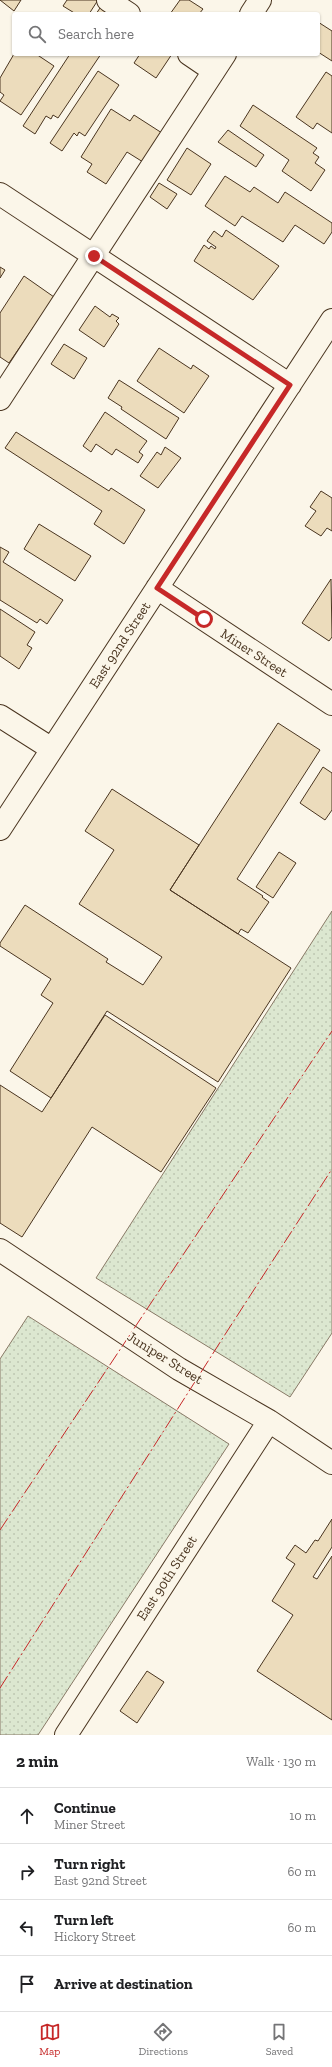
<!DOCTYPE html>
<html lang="en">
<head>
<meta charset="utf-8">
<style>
  :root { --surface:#fff; --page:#f2f2f2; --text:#202124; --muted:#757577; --line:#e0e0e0; --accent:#c62828 }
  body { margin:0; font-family:"Zilla Slab",serif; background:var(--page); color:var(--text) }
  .stop { position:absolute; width:12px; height:12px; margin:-9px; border:3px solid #c62828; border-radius:50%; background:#fff }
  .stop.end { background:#c62828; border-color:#fff; box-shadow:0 1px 4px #0008 }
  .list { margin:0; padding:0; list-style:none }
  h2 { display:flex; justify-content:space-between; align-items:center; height:52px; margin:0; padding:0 16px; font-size:17px }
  h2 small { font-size:13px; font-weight:400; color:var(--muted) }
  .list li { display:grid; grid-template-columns:26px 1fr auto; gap:12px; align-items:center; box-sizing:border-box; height:56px; padding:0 16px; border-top:1px solid var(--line) }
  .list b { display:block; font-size:15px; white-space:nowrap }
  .list p { margin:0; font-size:13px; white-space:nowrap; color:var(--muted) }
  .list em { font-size:13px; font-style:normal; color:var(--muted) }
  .icon { flex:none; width:22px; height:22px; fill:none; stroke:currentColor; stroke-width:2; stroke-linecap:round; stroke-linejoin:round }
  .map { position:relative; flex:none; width:332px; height:1735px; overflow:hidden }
  .search { position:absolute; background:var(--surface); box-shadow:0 1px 3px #0004; left:12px; right:12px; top:12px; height:44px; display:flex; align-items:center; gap:10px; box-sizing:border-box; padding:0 14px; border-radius:4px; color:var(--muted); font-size:15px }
  .sheet { height:276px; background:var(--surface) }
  nav { display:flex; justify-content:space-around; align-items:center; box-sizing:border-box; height:56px; border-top:1px solid var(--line); background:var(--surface); font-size:11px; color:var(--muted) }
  nav a { display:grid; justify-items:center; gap:2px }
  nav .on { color:var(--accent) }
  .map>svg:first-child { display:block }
  .grass { fill:url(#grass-dots); stroke:#887966 }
  .building { fill:#ecdcbc; stroke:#4a3520 }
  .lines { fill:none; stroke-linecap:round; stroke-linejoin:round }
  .minor-casing { stroke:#4a3520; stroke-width:24 }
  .minor { stroke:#fbf6e9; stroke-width:22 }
  .power { stroke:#c62828; stroke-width:1; stroke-dasharray:14 3 2 3; stroke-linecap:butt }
  .route { stroke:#c62828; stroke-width:5 }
  .labels { text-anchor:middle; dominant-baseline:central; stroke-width:3; stroke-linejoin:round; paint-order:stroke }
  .street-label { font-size:14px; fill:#4a3520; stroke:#fbf6e9 }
</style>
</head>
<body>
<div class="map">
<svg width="332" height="1735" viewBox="0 0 332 1735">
  <defs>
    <pattern id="grass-dots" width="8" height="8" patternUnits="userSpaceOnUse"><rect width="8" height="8" fill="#dce7d0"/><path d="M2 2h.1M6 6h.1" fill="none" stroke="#bec7b2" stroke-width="1.8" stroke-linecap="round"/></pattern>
  </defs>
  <rect width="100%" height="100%" fill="#fbf6e9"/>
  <path class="grass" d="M332,911V1333L290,1397L96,1278Z
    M28,1316L229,1444L38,1735H0V1359Z"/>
  <path class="building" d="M0,0H21L14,11Z
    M67,0H98L89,14H76L63,6Z
    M180,0H189L203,9L199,14H170Z
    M100,8L108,14H96Z
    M318,22L332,31V61L318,52Z
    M14,54H36L54,66L21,115L0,101L4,95L0,92V78Z
    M70,54H101L58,118L53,115L51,119L46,116L35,134L23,126Z
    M140,54H172L156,78L134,63Z
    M98,71L119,85L85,136L79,132L77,136L74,133L62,151L50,143Z
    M326,72L332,76V133L317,123L313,129L296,117Z
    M253,105L317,148L313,153L319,157L315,163L325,170L311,191L282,171L289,160L240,126Z
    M111,109L130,121L134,115L162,133L143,162L127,152L106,184L87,172L92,164L81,157Z
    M228,130L264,155L256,167L218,142Z
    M187,148L211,164L191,195L167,180Z
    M225,176L250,192L254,187L278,203L285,192L332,223V232L324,244L295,225L283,242L242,216L235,226L205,206Z
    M159,183L177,194L167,209L150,197Z
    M226,230L279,266L253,300L194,261L204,245L209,249L211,246L215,249L216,247L207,241L214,231L222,237Z
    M0,267L5,270L0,278Z
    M24,276L54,297L9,363L0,357V313Z
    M95,306L110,317L112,314L119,318L116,321L119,324L104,347L79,330Z
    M64,344L87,358L74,379L51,364Z
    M159,348L191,369L193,365L209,376L184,413L137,381Z
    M119,380L179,418L166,439L121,409L122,407L108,398Z
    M105,412L147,441L139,452L143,455L138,463L116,449L112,455L96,444L91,452L83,446Z
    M16,432L109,491L111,488L145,510L124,544L94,524L102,511L5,448Z
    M165,447L181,458L158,488L140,476L157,452L161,455Z
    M321,491L332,498V531L327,528L321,536L305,526L316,511L310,507Z
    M39,524L91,556L75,581L24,549Z
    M0,547L9,552L3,562L63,600L47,624L40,619L37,623L0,600Z
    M331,579L332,637L329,641L302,623Z
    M0,609L35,632L27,645L32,648L19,669L0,656Z
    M278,723L320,750L237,879L263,896L262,897L269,902L248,933L241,929L238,934L170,890Z
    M323,767L332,773V810L325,820L300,803Z
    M112,789L199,845L170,890L291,968L218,1082L107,1011L51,1098L10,1071L53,1003L41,995L51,979L0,946V943L25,905L108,959L106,962L143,985L162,957L79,904L114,850L85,831Z
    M279,852L296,863L273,898L256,887Z
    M105,1015L216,1088L161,1172L92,1127L22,1237L0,1223V1085L42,1112Z
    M332,1519V1547L313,1577L317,1579L332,1556V1720L257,1671L293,1615L272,1601L295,1564L286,1558L295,1545L306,1553L315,1540L318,1541Z
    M147,1671L164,1682L137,1723L120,1711Z"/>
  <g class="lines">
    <g class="minor-casing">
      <path id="minor" d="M108,0L129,14
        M251,14L260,0
        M189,54L214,71
        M0,194L290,385
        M0,399L225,54
        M157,588L332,704
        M0,716L52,749
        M0,829L332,320
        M0,1250L179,1369L269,1421L332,1463
        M66,1735L269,1421"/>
    </g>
    <use href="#minor" class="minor"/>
    <path class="power" d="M0,1530L332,1031
      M0,1688L226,1333L332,1169"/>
  </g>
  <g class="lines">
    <path class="route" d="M94,256L290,385L157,588L204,619"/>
  </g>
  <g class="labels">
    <g class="street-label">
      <text transform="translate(120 645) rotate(-57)">East 92nd Street</text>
      <text transform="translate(254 653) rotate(33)">Miner Street</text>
      <text transform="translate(165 1358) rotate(32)">Juniper Street</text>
      <text transform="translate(167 1578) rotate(-57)">East 90th Street</text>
    </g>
  </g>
</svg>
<div class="stop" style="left:204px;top:619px"></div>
<div class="stop end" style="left:94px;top:256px"></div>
<div class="search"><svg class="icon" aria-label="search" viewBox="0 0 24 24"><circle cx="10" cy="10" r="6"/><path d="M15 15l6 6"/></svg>Search here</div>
</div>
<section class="sheet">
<h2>2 min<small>Walk · 130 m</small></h2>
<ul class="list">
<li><svg class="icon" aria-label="ahead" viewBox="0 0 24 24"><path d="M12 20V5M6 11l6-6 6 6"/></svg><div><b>Continue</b><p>Miner Street</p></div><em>10 m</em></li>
<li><svg class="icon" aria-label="right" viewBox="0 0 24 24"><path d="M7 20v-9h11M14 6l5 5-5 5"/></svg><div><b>Turn right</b><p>East 92nd Street</p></div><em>60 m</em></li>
<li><svg class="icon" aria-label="left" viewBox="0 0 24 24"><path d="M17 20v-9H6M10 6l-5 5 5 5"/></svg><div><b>Turn left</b><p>Hickory Street</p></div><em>60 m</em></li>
<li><svg class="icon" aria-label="arrive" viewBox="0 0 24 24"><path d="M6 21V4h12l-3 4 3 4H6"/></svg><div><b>Arrive at destination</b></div></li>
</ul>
</section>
<nav>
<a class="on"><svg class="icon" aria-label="map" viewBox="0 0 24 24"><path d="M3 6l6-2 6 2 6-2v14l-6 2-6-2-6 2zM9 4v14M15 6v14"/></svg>Map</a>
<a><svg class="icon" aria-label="directions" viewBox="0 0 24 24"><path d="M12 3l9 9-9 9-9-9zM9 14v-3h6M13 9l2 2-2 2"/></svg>Directions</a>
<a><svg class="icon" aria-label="saved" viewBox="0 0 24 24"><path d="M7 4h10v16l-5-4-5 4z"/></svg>Saved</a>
</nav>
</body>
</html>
